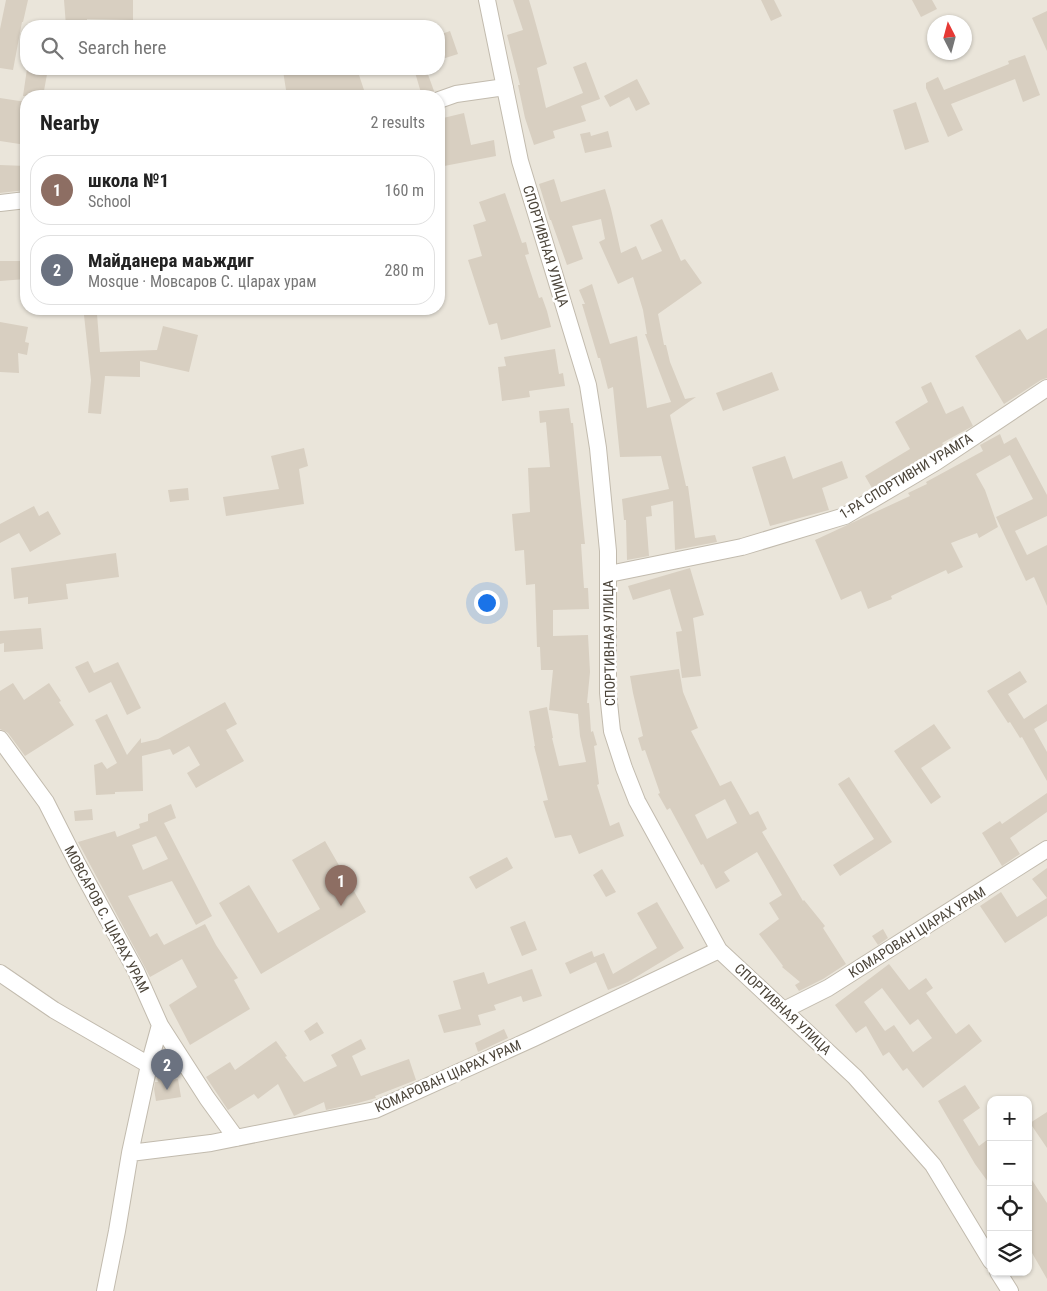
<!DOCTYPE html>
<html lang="en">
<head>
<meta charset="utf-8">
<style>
  :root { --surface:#fff; --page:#f6f6f6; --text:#222; --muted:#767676; --line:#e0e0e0; --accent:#0f766e }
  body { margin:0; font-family:"Roboto Condensed",sans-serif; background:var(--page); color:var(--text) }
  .controls { position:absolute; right:15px; bottom:15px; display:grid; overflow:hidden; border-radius:10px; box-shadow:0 1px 4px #0004 }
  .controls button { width:45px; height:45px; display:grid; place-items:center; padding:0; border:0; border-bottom:1px solid var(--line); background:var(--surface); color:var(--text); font:25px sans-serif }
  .compass { position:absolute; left:927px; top:15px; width:45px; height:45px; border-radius:50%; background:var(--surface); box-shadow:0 1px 4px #0004; rotate:354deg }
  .you { position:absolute; left:486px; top:602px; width:18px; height:18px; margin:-12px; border:4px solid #fff; border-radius:50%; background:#1a73e8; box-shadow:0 0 0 8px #1a73e833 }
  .badge { display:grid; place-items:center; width:32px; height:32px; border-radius:50%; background:var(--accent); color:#fff; font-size:16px; font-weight:700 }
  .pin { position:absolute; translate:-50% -41px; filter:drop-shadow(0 1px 2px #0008) }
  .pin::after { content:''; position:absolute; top:26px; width:18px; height:15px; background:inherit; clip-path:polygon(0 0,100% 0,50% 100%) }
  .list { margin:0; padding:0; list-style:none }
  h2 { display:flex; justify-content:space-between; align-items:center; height:65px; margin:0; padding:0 20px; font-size:21px }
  h2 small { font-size:16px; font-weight:400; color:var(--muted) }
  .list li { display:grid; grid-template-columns:32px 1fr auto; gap:15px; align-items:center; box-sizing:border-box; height:70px; margin:0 10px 10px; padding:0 10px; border:1px solid var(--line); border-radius:20px }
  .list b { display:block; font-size:19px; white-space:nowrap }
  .list p { margin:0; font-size:16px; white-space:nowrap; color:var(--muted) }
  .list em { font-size:16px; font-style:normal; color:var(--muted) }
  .icon { flex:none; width:28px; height:28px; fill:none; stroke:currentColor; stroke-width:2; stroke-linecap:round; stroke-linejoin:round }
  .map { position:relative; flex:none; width:1047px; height:1291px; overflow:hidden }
  .search { position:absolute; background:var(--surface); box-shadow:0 1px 4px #0004; left:20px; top:20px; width:425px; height:55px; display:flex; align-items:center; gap:12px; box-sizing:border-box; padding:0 18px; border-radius:20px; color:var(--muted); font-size:19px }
  .panel { position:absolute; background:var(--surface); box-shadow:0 1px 4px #0004; left:20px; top:90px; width:425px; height:225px; border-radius:20px }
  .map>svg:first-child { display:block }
  .residential { fill:#eae5da; fill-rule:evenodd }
  .building { fill:#d8cfc1; fill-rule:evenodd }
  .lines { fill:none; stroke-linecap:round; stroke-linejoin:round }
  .street-casing { stroke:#c2bbae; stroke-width:18 }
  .street { stroke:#fff; stroke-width:16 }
  .labels { text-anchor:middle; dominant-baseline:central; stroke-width:5; stroke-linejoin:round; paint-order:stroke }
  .street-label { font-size:14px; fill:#4b4439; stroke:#fff }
</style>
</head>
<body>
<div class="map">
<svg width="1047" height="1291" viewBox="0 0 1047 1291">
  <rect width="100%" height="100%" fill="#f6f3ec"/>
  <path class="residential" d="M0,0H1047V1291H0ZM934,22H964V52H934ZM26,26H439V69H26ZM26,96H439V309H26ZM991,1100H1028V1272H991Z"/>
  <path class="building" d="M6,0H28L23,22H22L13,70L0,68V29Z
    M64,0H133V20L87,19V26H66Z
    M513,0H529L532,10L547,64L537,68L546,108L583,93L573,67L586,62L600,99L581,106L586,121L553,131L555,138L534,145L525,118L518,85H520L507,35L523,30Z
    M761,0H774L782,16L771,21Z
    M912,0H932L937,9L921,17Z
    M1047,11V51L1032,18Z
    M450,31L458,54L439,60V35Z
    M1025,55L1040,95L1023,102L1015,79L951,104L963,130L948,137L926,88V83L938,77L944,90L1009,64L1008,61Z
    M27,69H48L43,96H23Z
    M298,69H314L315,74L330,69H357L366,96H352L350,90L332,96H287L283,71Z
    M414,69H426L434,91L431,94L422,96Z
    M637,79L650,104L636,111L629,97L610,107L604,96Z
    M0,98L26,102V145L0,141Z
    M916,102L929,142L905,150L893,110Z
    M464,113L471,145L494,140L496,156L439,167V119Z
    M608,131L612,147L585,153L580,134L590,132L591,136Z
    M0,165L26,166V190L0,193Z
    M554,179L561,202L605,189L611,209L621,253L636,246L642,260L662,251L650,225L662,219L681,261L685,259L702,283L658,314L664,345H666L670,362L685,399L696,397L670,415L686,486H688L695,538L715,535L717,542L675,550L673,501L651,506L652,516L646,517L649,556L627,560L626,520H624L622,499L669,489L661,456L620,457L613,387L608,389L600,358H598L582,304H585L579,290L592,284L610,344L637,336L647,408L671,402L645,334H647L643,310L633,277L618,284L599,242L605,239L601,219L572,226L583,259L567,265L551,220H550L539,184Z
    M505,193L522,243L526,242L529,254L525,255L539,298L542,297L547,311L551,327L501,340L497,323L489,325L468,260L482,256L473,225L486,221L479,202Z
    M0,261H26V279L0,281Z
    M97,314L100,352L157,350L163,326L198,335L189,372L140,361V377L105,376L101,414L88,413L91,380L84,315Z
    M0,322L28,327L25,342L29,343L27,355L18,353L19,373L0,372Z
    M1047,328V378L1041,380L1004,404L975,356L1020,329L1027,340Z
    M555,349L559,374L563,373L565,386L529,391L530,397L502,401L498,367L506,366L504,357Z
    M772,372L779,390L723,411L716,393Z
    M931,382L946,414L963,406L973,426L942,443L944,445L931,454L872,488L865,476L910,449L895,422L928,402L921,387Z
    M569,408L571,423H573L585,544H581L584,588H588L589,609L553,610V636L588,635L590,672L587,703H589L591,732L593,731L597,745L594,746L599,784L597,785L610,826L619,822L624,836L579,854L571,835L555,838L543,801L548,800L534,746H535L529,711L547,707L553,738H552L559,766L586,762L580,736L578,714L549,710L553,670H541L540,647H537L535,584L526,585L524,550L515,551L512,514L530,512L528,468L550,467L546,422L540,423L539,411Z
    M1000,434L1004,444L1016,437L1047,495V516L1015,531L1027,555L1047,545V606L1034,577L1026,581L996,517L1033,499L1010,455L976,474L985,490L998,527L979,538L977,533L951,543L963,567L948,574L946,570L891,596L892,599L868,609L861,591L841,600L815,540L910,496L908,493L927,484L926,482L983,451L980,445Z
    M304,448L308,466L299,469L304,504L226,516L223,497L279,489L271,456Z
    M785,456L793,479L842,461L848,478L822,488L829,510L770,526L752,467Z
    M188,488L189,500L170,502L168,490Z
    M34,506L39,516L48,511L61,534L30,552L19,533L0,543V524Z
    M116,553L119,577L66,584L68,599L28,604V597L14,599L11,568Z
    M690,568L704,615L693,618L701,676L682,678L676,632L682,631L670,589L633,600L628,586Z
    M41,628L43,649L4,652V643L0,644V631Z
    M88,661L94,673L118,662L141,708L127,715L111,682L89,693L75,667Z
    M679,669L683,692L698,728L691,731L720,786L731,781L750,815L758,811L767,829L762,832L803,901L804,900L825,926L823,928L846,964L823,979L799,991L795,985L800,982L782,967L783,966L759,934L779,919L769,903L782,895L757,852L724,872L730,881L716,889L703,864L701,865L670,808L667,810L658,794L660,793L645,750L642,751L638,738L643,736L633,693L630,676ZM725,799L737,823L707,839L695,815Z
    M1020,671L1027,682L1008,694L1024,719L1047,704V721L1034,729L1047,752V781L1022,737L1020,738L1010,722L1008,723L987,691Z
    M13,683L24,700L49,683L61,701L59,702L74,725L25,756L8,733L0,729V691Z
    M225,702L237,724L226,730L244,761L196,788L187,773L200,765L189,746L173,755L170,749L142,756L143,791L115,792V794L96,795L94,765L102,762L107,769L117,763L95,720L107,714L127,755L141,738V743L158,739Z
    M934,724L951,748L921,768L941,797L931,804L894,751Z
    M849,777L892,842L840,876L833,865L874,839L838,784Z
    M1047,793V812L1010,838L1020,854L1002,866L982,833L1000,821L1002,824Z
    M171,804L176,818L164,823L212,916L196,925L172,881L128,896L150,937L157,933L164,945L205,924L216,945L238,978L234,980L250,1009L190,1045L169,1005L197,987L182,959L150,977L78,842L115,831L117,837L140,828L139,824L148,821V814ZM156,836L168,859L143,870L132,845Z
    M92,809L93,820L75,821L74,811Z
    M325,841L366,912L261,974L219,903L249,885L278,933L320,909L292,860Z
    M507,857L513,868L476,889L469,877Z
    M1047,868V916L1005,943L980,906L1001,892L1017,917L1047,898L1032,879Z
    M602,869L616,892L606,897L593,875Z
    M657,902L684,948L628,982L608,990L596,962L570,974L565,963L592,951L594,957L604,953L613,974L657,948L637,913Z
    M525,921L537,950L522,956L510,927Z
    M883,929L888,938L878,945L872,936Z
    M889,964L909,990L926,978L933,988L926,993L956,1034L969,1024L982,1041L923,1088L907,1068L903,1071L889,1052L883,1056L866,1026L856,1033L835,1005ZM882,988L910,1025L918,1019L932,1038L913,1052L894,1025L885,1031L864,1002Z
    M532,969L542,996L523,1002L521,996L494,1005L496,1010L478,1015L481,1025L444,1033L438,1015L461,1009L453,981L484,972L488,984Z
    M317,1022L324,1033L310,1041L304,1031Z
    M504,1029L508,1038L478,1052L475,1043Z
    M361,1039L366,1049L352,1056L361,1076L409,1059L416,1080L375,1096L376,1098L358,1103L326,1110L324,1102L294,1116L278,1084L258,1099L254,1094L228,1110L206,1077L230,1062L235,1070L276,1041L287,1056L285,1057L304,1082L337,1066L331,1055Z
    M169,1074L170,1080L178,1079L181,1097L156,1101L154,1089L155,1082H158L157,1077Z
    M965,1085L980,1108L963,1120L979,1146L991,1137V1186L975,1164L938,1101Z
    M1047,1112V1148L1030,1123Z
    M1028,1174L1047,1203V1279L1028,1246Z"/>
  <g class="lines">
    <g class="street-casing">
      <path id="street" d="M487,0L520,161L588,385L598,448L608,551V693L612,731L624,768L637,801L719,950L855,1077L933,1165L991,1261
        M439,100L456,94L505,87
        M0,203L26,200
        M609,574L742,547L845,516L936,462L1047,388
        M0,739L46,802L77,863L136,971L160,1025L149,1065L130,1153L117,1231L105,1291
        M0,973L54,1010L149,1065
        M784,1010L828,988L1047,849
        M160,1025L207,1098L236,1138
        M130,1153L211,1143L375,1110L534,1038L719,950
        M998,1272L1010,1291"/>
    </g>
    <use href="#street" class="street"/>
  </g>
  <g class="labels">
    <g class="street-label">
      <text transform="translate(546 246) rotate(73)">СПОРТИВНАЯ УЛИЦА</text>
      <text transform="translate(906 476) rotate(-31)">1-РА СПОРТИВНИ УРАМГА</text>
      <text transform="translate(609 643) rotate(-91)">СПОРТИВНАЯ УЛИЦА</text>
      <text transform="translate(107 919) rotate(62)">МОВСАРОВ С. ЦIАРАХ УРАМ</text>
      <text transform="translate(917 932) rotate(-32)">КОМАРОВАН ЦIАРАХ УРАМ</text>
      <text transform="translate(783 1009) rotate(43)">СПОРТИВНАЯ УЛИЦА</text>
      <text transform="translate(448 1076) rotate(-24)">КОМАРОВАН ЦIАРАХ УРАМ</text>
    </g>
  </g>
</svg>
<div class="controls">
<button>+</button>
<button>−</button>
<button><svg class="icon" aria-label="locate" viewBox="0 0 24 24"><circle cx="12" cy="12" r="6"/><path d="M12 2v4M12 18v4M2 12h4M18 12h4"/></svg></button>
<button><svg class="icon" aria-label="layers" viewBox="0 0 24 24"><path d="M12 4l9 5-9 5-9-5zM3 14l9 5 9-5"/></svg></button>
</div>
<svg class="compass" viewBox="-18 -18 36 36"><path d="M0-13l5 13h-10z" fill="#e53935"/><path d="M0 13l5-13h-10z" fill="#767676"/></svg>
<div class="you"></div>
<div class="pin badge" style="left:341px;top:906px;background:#8d6e63">1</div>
<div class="pin badge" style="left:167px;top:1090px;background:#6b7280">2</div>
<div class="search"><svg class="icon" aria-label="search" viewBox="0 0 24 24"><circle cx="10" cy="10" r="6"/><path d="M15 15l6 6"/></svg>Search here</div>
<section class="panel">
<h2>Nearby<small>2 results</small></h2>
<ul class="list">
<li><span class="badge" style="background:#8d6e63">1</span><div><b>школа №1</b><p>School</p></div><em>160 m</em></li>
<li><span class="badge" style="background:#6b7280">2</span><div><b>Майданера маьждиг</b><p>Mosque · Мовсаров С. цIарах урам</p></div><em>280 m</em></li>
</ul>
</section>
</div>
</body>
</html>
